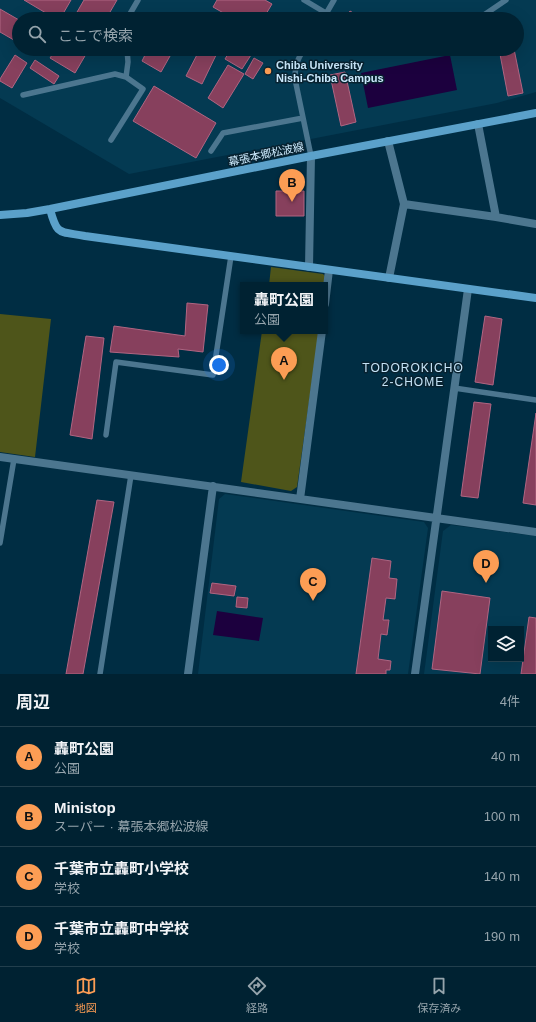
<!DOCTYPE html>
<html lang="ja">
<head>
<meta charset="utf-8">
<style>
  :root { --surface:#002232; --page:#0a2a3a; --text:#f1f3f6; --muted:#95a4ac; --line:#223f4d; --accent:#fc9d54 }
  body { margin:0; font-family:Helvetica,"Noto Sans JP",sans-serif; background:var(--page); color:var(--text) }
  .controls { position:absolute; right:12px; bottom:12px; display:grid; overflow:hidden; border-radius:0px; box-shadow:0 4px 16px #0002 }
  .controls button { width:36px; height:36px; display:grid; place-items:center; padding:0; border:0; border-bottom:1px solid var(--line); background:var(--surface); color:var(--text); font:20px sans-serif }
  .you { position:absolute; left:219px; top:365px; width:14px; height:14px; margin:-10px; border:3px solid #fff; border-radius:50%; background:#1a73e8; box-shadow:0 0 0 6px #1a73e833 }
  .badge { display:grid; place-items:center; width:26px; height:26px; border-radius:50%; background:var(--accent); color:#111; font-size:13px; font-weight:700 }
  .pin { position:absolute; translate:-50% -33px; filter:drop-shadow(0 1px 2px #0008) }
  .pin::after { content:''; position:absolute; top:21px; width:14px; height:12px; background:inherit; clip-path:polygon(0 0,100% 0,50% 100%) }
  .popup { position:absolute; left:240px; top:282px; width:88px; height:52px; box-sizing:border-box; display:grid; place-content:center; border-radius:0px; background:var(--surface); filter:drop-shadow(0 1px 3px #0005); font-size:13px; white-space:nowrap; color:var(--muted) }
  .popup b { font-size:15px; color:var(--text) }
  .popup::after { content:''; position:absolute; left:50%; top:100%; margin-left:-8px; border:8px solid transparent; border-top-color:var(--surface) }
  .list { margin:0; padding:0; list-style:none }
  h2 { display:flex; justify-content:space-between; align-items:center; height:52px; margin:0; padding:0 16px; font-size:17px }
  h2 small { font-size:13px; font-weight:400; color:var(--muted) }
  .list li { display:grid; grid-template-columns:26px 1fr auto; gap:12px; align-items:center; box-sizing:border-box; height:60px; padding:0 16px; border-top:1px solid var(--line) }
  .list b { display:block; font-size:15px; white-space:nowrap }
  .list p { margin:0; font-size:13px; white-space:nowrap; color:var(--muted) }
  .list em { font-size:13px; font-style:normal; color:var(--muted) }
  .icon { flex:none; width:22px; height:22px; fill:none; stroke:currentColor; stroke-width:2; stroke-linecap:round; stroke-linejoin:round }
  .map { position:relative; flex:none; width:536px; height:674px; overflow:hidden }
  .search { position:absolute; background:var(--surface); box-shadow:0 4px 16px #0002; left:12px; right:12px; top:12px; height:44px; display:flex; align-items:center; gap:10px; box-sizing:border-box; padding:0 14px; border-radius:22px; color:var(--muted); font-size:15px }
  .sheet { height:292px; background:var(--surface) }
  nav { display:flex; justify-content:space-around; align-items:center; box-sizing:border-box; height:56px; border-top:1px solid var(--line); background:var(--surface); font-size:11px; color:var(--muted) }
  nav a { display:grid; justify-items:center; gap:2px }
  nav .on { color:var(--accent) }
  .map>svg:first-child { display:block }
  .built { fill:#043a52; fill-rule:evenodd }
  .green { fill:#4e551a }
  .water { fill:#1c003e }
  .building { fill:#87405d; stroke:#b06582 }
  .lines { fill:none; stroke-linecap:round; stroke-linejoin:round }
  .lane { stroke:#4c768f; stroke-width:5.5 }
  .street { stroke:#4c768f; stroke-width:8 }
  .secondary { stroke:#5ba1ca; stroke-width:8 }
  .poi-dot { fill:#fc9d54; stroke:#082230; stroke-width:1.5 }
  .labels { text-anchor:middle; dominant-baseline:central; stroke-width:3; stroke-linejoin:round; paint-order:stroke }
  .poi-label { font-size:11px; font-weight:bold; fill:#cbe9fc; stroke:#082230; text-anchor:start }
  .street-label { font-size:11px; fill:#cbe9fc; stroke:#082230 }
  .neighbourhood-label { font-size:12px; letter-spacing:1px; fill:#c5e3f6; stroke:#082230 }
</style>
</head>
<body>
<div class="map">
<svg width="536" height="674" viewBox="0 0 536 674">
  <rect width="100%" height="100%" fill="#002d43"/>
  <path class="built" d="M0,0H536V92L497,103L129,174L0,98ZM19,19H517V49H19Z
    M225,494L424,522L428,528L408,674H198L219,499Z
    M451,525L536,536V674H424L443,531ZM491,629H521V659H491Z"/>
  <path class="green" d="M271,267L323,274L326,277L325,285H269Z
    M0,314L51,319L35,457L0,452Z
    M262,331H319L297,487L291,491L241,482Z"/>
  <path class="water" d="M450,55L457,90L368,108L361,73Z
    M217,611L263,618L259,641L213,635Z"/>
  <path class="building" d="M24,0H71L60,19H56Z
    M84,0H117L106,19H73Z
    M217,0H265L272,4L263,19H234L213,7Z
    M0,9L19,20V43L0,32Z
    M350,11L360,17L358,19H345Z
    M56,49H89L75,73L50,58Z
    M148,49H174L161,72L142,61Z
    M200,49H219L202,84L186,76Z
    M231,49H242L251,55L242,69L225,59Z
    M499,49H514L523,93L508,96Z
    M15,55L27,63L12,88L0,81V79Z
    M254,58L263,63L253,79L245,74Z
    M35,60L59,76L54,84L30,68Z
    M228,65L244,74L223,108L208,98Z
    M345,72L356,122L341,126L330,75Z
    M154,86L216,123L196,158L133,121Z
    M276,191H304V216H276Z
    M187,303L208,305L203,352L178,349L179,357L110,352L114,326L185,336Z
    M485,316L502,319L493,385L475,382Z
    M86,336L104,338L92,439L70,435Z
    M474,402L491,404L478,498L461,496Z
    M536,413V505L523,503Z
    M97,500L114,502L83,674H66Z
    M372,558L391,561L389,578L397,579L395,599L386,598L383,620H389L387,635L381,634L378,659L391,661L390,670H386V674H356Z
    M212,583L236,586L234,596L210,593Z
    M442,591L490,598L480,674L432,669Z
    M237,597L248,598L247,608L236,607Z
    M529,617L536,618V674H521Z"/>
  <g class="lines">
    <path class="lane" d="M304,0L336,19
      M127,19L138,0
      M323,19L334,0
      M478,19L506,0
      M304,49C297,60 295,66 295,79L311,156
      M126,77L128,62L127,49
      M23,95L115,74L126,77L143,89L111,140
      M211,151L223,133L303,118
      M454,388L536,400
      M106,435L116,362L213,375L231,256
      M0,543L14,459
      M100,674L131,475"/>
    <path class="street" d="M478,124L496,217
      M388,141L404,204L389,278
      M404,204L496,217L536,224
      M309,267L311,156
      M325,304L329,270
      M0,457L536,532
      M300,499L322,331
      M188,674L213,486
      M415,674L468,289"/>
    <path class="secondary" d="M50,209C57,236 59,231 85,236L536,298
      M0,215L27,213L50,209L311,156L536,113"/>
  </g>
  <circle class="poi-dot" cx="268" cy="71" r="4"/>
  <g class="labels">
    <g class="poi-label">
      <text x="276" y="65">Chiba University<tspan x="276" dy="13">Nishi-Chiba Campus</tspan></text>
    </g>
    <g class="street-label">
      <text transform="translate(266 154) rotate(-12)">幕張本郷松波線</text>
    </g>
    <g class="neighbourhood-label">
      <text x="413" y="368">TODOROKICHO<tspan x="413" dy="14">2-CHOME</tspan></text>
    </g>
  </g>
</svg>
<div class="controls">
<button><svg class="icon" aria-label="layers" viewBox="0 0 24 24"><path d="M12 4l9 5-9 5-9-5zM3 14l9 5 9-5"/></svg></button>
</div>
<div class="you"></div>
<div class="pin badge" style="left:284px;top:380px">A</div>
<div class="popup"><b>轟町公園</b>公園</div>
<div class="pin badge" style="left:292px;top:202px">B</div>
<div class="pin badge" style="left:313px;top:601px">C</div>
<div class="pin badge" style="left:486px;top:583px">D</div>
<div class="search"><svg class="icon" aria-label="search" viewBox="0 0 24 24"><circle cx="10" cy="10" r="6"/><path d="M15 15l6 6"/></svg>ここで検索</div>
</div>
<section class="sheet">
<h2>周辺<small>4件</small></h2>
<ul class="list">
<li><span class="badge">A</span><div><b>轟町公園</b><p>公園</p></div><em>40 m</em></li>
<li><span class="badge">B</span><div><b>Ministop</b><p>スーパー · 幕張本郷松波線</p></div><em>100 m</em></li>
<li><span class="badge">C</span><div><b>千葉市立轟町小学校</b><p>学校</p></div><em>140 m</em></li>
<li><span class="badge">D</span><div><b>千葉市立轟町中学校</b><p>学校</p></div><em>190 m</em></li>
</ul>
</section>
<nav>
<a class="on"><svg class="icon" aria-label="map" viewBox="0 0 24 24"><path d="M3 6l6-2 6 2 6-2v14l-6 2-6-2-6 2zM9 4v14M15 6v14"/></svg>地図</a>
<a><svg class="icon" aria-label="directions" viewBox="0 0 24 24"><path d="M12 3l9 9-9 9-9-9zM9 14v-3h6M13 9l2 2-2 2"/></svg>経路</a>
<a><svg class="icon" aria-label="saved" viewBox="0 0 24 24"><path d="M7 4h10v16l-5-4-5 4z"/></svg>保存済み</a>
</nav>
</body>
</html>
